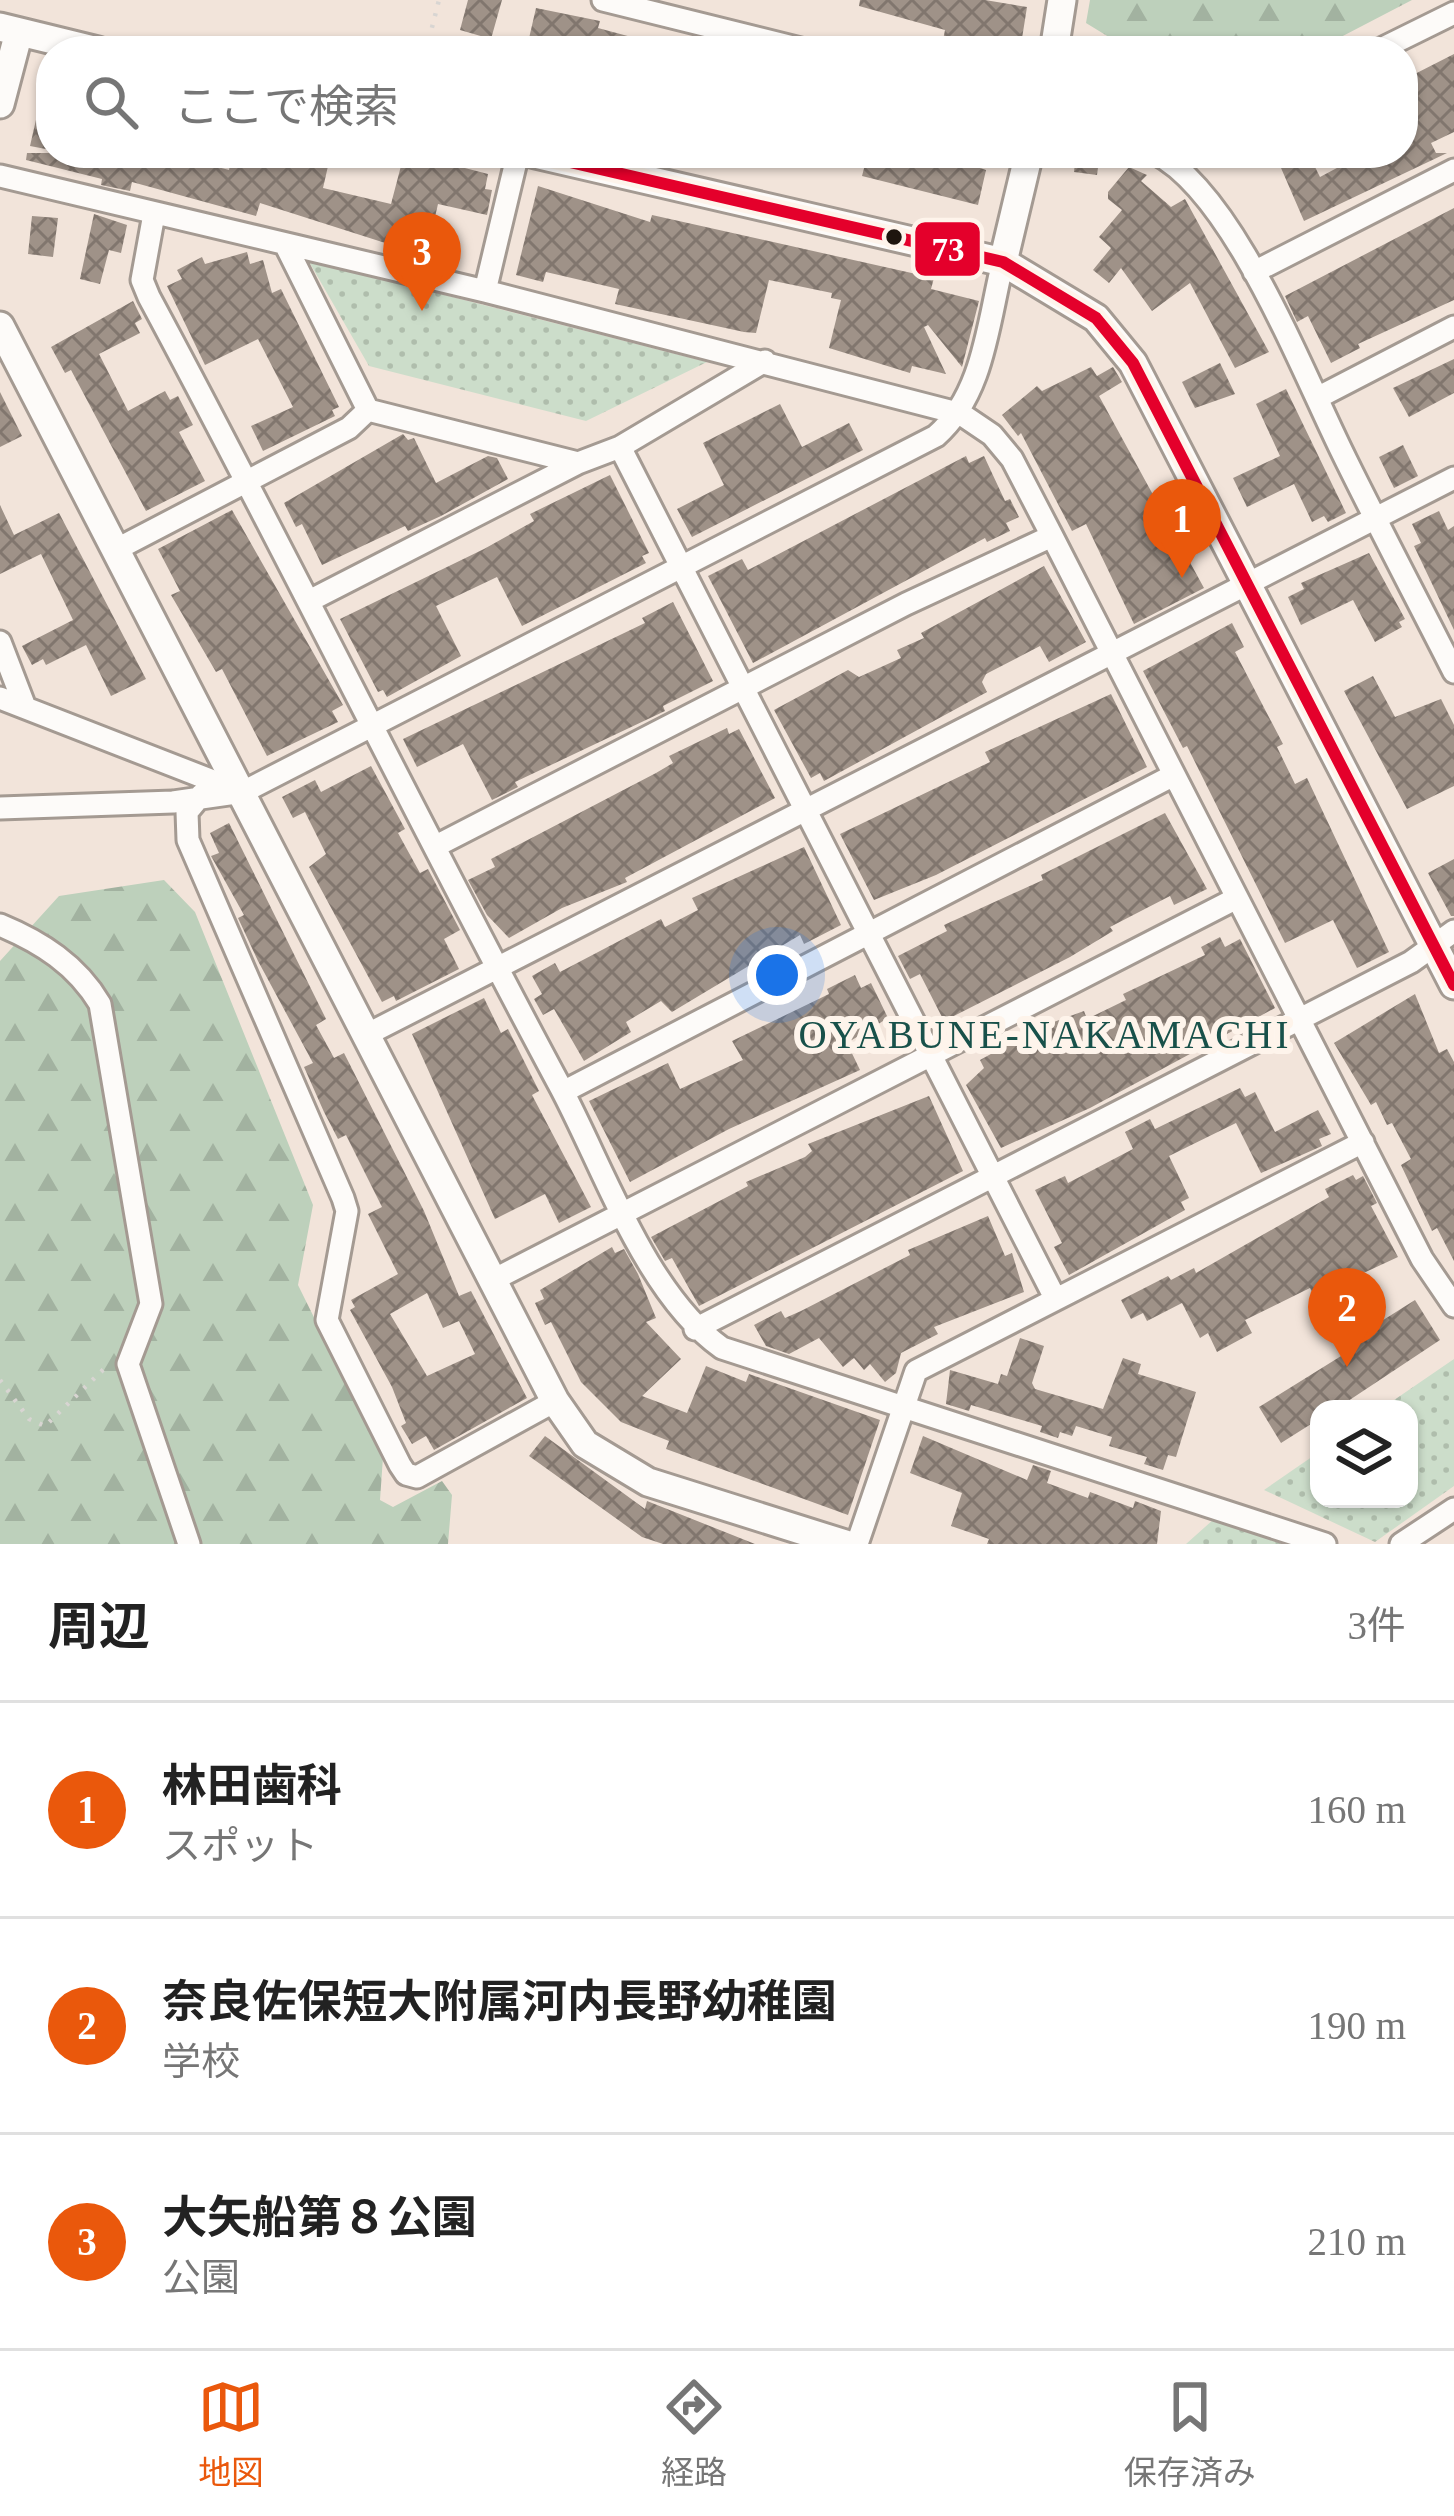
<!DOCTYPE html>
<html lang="ja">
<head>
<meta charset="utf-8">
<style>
  :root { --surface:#fff; --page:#f2f2f2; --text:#222; --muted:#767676; --line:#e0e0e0; --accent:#ea580c }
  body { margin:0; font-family:"Times New Roman","Noto Sans JP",serif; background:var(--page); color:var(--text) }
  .controls { position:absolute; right:36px; bottom:36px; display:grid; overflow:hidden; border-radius:24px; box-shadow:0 3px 9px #0004 }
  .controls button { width:108px; height:108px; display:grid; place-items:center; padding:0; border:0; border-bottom:3px solid var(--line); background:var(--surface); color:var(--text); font:60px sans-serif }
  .you { position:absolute; left:777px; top:975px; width:42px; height:42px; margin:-30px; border:9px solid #fff; border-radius:50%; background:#1a73e8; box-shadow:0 0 0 18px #1a73e833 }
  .badge { display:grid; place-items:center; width:78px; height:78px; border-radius:50%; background:var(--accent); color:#fff; font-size:39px; font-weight:700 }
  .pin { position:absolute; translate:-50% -99px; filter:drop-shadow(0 3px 6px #0008) }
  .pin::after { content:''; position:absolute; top:63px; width:42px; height:36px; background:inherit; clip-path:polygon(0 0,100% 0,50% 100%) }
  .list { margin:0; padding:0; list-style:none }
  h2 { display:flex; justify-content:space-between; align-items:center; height:156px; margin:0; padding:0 48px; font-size:51px }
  h2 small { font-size:39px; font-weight:400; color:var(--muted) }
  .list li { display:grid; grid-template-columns:78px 1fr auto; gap:36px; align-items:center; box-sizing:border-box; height:216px; padding:0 48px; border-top:3px solid var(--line) }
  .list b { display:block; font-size:45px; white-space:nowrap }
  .list p { margin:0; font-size:39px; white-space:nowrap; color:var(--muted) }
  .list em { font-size:39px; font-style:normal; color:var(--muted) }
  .icon { flex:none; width:66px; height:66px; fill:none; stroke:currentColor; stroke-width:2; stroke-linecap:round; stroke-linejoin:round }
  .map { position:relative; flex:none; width:1454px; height:1544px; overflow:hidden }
  .search { position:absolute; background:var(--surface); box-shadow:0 3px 9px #0004; left:36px; right:36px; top:36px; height:132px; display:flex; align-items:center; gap:30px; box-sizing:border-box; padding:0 42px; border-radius:48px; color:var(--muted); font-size:45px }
  .sheet { height:804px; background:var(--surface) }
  nav { display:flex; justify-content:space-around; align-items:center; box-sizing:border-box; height:168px; border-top:3px solid var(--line); background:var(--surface); font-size:33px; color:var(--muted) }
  nav a { display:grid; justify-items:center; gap:6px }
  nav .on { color:var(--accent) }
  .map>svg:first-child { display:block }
  .forest { fill:url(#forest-firs) }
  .park { fill:url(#park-dots) }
  .building { fill:url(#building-cross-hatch); fill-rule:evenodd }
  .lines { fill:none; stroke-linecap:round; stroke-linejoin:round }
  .minor-casing { stroke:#a49a92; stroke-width:27 }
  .tertiary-casing { stroke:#a49a92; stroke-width:33 }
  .path { stroke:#d8d5d2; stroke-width:4.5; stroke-dasharray:3 9; stroke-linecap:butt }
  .minor { stroke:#fdfbf9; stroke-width:21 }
  .tertiary { stroke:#fdfbf9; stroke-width:27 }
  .bus-1-casing { stroke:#fef4eb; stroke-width:21 }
  .bus-1 { stroke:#e4002b; stroke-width:12 }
  .bus-dot { fill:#1e150e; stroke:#fef4eb; stroke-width:4.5 }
  .labels { text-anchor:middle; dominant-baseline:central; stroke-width:12; stroke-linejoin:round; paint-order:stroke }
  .neighbourhood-label { font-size:39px; letter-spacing:3px; fill:#18514a; stroke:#fef4eb }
  .line-badge { stroke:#fef4eb; stroke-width:4.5 }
  .badge-label { font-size:33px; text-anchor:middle; font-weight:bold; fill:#fff }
</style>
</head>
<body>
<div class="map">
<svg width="1454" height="1544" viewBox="0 0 1454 1544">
  <defs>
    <pattern id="forest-firs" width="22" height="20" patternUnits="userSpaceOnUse" patternTransform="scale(3)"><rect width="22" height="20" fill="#bdd0bb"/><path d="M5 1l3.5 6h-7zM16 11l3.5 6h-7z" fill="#a2b2a0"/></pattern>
    <pattern id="park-dots" width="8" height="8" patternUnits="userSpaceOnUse" patternTransform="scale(3)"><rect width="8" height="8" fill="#ccddca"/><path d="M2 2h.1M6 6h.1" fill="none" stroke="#afbdac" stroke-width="1.8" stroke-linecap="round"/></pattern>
    <pattern id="building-cross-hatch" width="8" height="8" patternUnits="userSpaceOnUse" patternTransform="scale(3)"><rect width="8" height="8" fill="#9f9288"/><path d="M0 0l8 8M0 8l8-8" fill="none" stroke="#81766e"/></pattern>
  </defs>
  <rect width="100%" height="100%" fill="#f2e4da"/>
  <path class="forest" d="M1090,0H1412L1314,51H1118L1117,42L1086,23Z
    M164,880L195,912L313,1205L298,1285L383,1457L380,1500L393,1507L442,1481L452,1495L448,1544H0V961L59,896Z"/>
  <path class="park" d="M308,260L707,362L586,421L369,366Z
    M1454,1359V1486L1375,1542L1264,1490L1319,1452V1499H1409V1409H1381Z
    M1214,1519L1284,1544H1186Z"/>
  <path class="building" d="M468,0H502L491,39L460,30Z
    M860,0H985L1027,7L1020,51L943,40L945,30L859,6Z
    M536,8L600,21L598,28L661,45L660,51L527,47Z
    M1454,54V132L1431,143L1436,153H1447L1304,221L1278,161L1308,153L1320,177L1365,153H1403V80Z
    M43,89L51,90V150L30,146Z
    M27,153H165L229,170L230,165L243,168L247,153H331L323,188L391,204L402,162L409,163L411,154L488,174L485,189L492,190L487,215L438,204L426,256L260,203L256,216L132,182L130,191L101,185L102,179L26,160Z
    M868,153H936L986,170L978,205L862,176Z
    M1076,153H1100L1097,175L1074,172Z
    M1129,167L1147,175L1141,181L1171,207L1185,199L1269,352L1235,368L1190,283L1152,311L1121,268L1109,283L1093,270L1111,248L1099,237L1122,210L1108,199V192Z
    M538,186L650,222L652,215L934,278L931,289L979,301L962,367L928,325L924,327L946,374L912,366L910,373L829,348L841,300L831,298L832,293L769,280L756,333L744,332L615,304L619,289L546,272L543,282L516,275Z
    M1454,208V300L1358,344L1360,348L1331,363L1308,316L1297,322L1285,296Z
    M94,214L127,225L121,253L109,250L100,284L80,279Z
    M32,216L58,218L53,257L28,254Z
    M247,252L250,264L263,260L272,293L281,289L339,407L332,410L335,416L263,451L251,426L293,407L258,339L205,365L167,286L182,279L177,270L202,257L205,264Z
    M133,301L142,319L135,323L140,333L99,354L128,411L165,391L170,400L178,396L193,425L179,432L205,481L146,511L71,370L65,373L51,347Z
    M1454,359V393L1409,417L1393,388Z
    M1220,363L1235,394L1195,408L1182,382Z
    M1091,367L1097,376L1113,367L1122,382L1099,396L1204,588L1134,624L1086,524L1072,531L1021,433L1018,436L1002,415L1037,386L1042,391Z
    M1286,389L1346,513L1328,522L1324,516L1312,522L1294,484L1247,507L1233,478L1280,456L1256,404Z
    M0,392L22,436L0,447Z
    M780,404L802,447L849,423L863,450L692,537L677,509L724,485L703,443Z
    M403,434L408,440L414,438L436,483L488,456L497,458L508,479L441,516L408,531L405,526L322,565L302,524L296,527L284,503Z
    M1403,445L1418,476L1394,488L1379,457Z
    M966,456L969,463L984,456L1005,501L1010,499L1019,517L1006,523L1010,531L987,542L985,538L753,663L708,576L742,559L748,570Z
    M610,475L649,553L642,556L646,563L522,626L497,577L436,606L461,656L387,697L383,690L378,692L340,619L484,549L534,521L530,514Z
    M0,505L14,535L59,513L146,679L111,696L86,645L46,665L43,659L32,665L22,646L73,620L41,554L0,574Z
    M232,510L343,705L332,711L338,722L267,756L222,669L216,672L171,595L180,591L158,549Z
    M1439,511L1448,530L1454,526V630L1414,546L1421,543L1412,524Z
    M1369,553L1405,619L1399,622L1402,627L1375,642L1353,600L1301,625L1288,597L1304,589L1301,583Z
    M1044,566L1086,642L1049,662L1040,646L986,674L982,682L987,692L824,781L820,773L811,778L774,710L848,670L859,677L901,658L897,650L924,638L921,633Z
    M673,602L713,681L663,706L665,711L515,782L518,787L492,800L463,744L417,767L403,739L645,623L642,618Z
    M1232,623L1244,647L1235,652L1283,744L1277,747L1295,784L1307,778L1389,952L1357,968L1333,920L1285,943L1187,746L1183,748L1143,671Z
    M1373,676L1395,717L1441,699L1454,725V786L1407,809L1344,691Z
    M1111,694L1147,767L936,875L874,900L840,834L990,762L985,752Z
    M727,728L729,734L739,729L775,798L625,878L627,882L562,908L509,938L487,915L468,880L495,867L491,859L656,773L673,763L669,756Z
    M371,766L405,829L398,833L420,873L428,869L460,930L444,939L459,969L396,1001L394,996L382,1002L309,867L326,854L305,812L293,818L282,797L315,780L321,792Z
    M1165,813L1207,889L1174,905L1170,896L1110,927L1113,931L1070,957L944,1021L920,974L910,979L898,956L947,931L944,925L1043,880L1041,875Z
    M229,823L326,1019L316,1025L334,1058L344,1053L424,1211L459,1296L471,1291L527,1398L434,1450L426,1436L412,1444L401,1426L406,1423L392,1387L350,1310L355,1307L351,1300L398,1274L368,1214L382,1207L346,1135L338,1139L324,1112L304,1067L313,1063L258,961L238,918L244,915L211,856L219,853L210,833ZM427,1293L443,1328L459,1321L475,1354L427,1376L390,1314Z
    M804,847L841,925L804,944L800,935L672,1012L661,1001L626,1022L631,1032L584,1061L554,1009L543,1015L534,999L542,994L532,976L555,963L560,972L661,919L665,927L698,910L692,898Z
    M1454,859V916H1451L1428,873Z
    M1220,937L1225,947L1240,939L1275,1008L1090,1108L1001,1148L966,1085L984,1068L980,1060L1040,1027L1084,1011L1087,1019L1126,1000L1123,994L1205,955L1201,947Z
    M855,975L861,988L871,983L888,1018L847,1043L860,1070L729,1129L630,1182L589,1101L668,1063L680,1089L743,1060L732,1041L829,994L827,989Z
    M1415,994L1439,1053L1447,1049L1454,1062V1261L1437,1228L1432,1231L1401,1165L1411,1159L1392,1123L1387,1125L1376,1102L1371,1105L1334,1043Z
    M484,998L501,1033L508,1029L539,1091L532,1095L591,1207L559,1223L545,1194L495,1219L412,1034Z
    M1240,1088L1245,1097L1255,1092L1275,1132L1318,1110L1331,1134L1319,1139L1322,1146L1261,1173L1236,1123L1169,1156L1189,1198L1181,1202L1185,1210L1069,1275L1054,1247L1062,1243L1035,1190L1065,1176L1068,1183L1133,1149L1125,1132L1150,1119L1155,1129Z
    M929,1096L963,1171L699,1306L672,1258L665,1261L651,1237L748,1186L746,1182L805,1157L812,1151L808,1144Z
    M1353,1175L1356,1180L1363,1176L1377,1203L1371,1206L1398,1257L1314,1296L1310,1288L1245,1320L1252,1333L1217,1352L1208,1333L1200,1338L1182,1303L1147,1321L1143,1313L1131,1319L1121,1300L1168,1276L1171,1280L1194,1268L1196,1273L1329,1197L1325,1189Z
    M988,1216L1005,1256L1012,1253L1024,1292L934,1327L938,1334L901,1353L896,1373L885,1382L870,1364L864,1370L854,1358L843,1367L819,1338L789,1354L766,1346L754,1325L781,1311L785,1318L801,1311L910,1255L908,1250Z
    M612,1247L615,1253L624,1249L638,1274L656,1318L646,1322L681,1359L642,1396L687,1413L706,1366L746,1382L749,1374L880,1420L848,1515L666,1449L669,1441L621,1422L581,1382L551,1322L545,1325L535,1303L544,1299L540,1290Z
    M1415,1300L1440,1340L1336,1409H1319V1419L1281,1443L1259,1407L1354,1348L1350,1341Z
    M1020,1338L1044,1346L1032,1383L1035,1389L1103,1409L1123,1358L1141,1364L1138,1374L1196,1392L1176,1457L1168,1455L1163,1470L1144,1464L1147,1457L1109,1446L1112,1437L1076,1426L1072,1436L1060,1432L1058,1438L1040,1432L1042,1426L971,1405L969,1411L946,1404L950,1370L998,1384L1001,1374L1007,1376Z
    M545,1436L645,1509L647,1501L755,1544H663L642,1537L529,1456Z
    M923,1436L1027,1480L1033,1465L1051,1471L1047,1483L1088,1498L1090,1492L1133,1508L1135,1501L1161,1511L1157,1544H987L989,1539L951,1526L962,1493L910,1473Z"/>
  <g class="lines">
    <g class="minor-casing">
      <path id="minor" d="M603,0L809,51
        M1377,51L1454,13
        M1155,153C1235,193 1305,379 1346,460C1381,531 1418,601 1454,672
        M0,176L485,291L961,414L992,435L1012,459L1052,536L1422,1259L1454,1306
        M154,214L142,280L149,297C290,559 420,826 561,1088C604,1169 646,1294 722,1348L1325,1544
        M286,246L368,410
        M1254,272L1454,170
        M485,291L518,153
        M1317,398L1454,327
        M368,410L578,463
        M620,447L1055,1298
        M119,548L349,428L368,410
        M311,600L578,463L620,447L765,361
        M0,642L25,707
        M0,698L231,788
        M202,794L187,812L188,840L343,1198L347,1211L327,1320L400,1465L406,1474L417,1477L555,1401
        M0,808L173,802L243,792L936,436C984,394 988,322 1003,262
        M436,846L906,604L1052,536
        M0,925C41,942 77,965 100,1004L151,1304L128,1364L189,1544
        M366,1035L1454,478
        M563,1092L1174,775
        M493,1280L1237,898
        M695,1329L1411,962L1454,931
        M857,1544L916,1371L1363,1142
        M1401,1544L1454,1509"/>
    </g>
    <g class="tertiary-casing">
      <path id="tertiary" d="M0,27L98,51
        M1054,51L1062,0
        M0,104L19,32
        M531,153L1003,262L1096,318L1133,363L1454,985
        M1003,262L1029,153
        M0,326L555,1401L585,1444L648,1482L845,1544"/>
    </g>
    <path class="path" d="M426,51L439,0
      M0,1380L29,1419L45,1426L108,1365"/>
    <use href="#minor" class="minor"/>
    <use href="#tertiary" class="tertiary"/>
    <g class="bus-1-casing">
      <path id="bus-1" d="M531,153L1003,262L1096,318L1133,363L1454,985"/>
    </g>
    <use href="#bus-1" class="bus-1"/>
  </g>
  <circle class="bus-dot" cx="894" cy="237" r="10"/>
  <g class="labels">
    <g class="neighbourhood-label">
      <text x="1045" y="1034">OYABUNE-NAKAMACHI</text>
    </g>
  </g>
  <rect class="line-badge" x="913" y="220" width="69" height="58" rx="12" fill="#e4002b"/>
  <g class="badge-label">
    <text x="948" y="261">73</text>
  </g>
</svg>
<div class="controls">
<button><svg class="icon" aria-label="layers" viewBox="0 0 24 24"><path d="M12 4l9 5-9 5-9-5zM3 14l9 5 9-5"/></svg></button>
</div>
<div class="you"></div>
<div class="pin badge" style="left:1182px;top:578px">1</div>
<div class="pin badge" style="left:1347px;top:1367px">2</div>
<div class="pin badge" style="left:422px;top:311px">3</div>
<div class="search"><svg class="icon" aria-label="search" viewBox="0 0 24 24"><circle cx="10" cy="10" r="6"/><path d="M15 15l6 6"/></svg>ここで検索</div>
</div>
<section class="sheet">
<h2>周辺<small>3件</small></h2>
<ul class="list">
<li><span class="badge">1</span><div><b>林田歯科</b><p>スポット</p></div><em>160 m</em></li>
<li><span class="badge">2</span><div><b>奈良佐保短大附属河内長野幼稚園</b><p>学校</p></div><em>190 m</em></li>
<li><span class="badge">3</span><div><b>大矢船第８公園</b><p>公園</p></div><em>210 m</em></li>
</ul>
</section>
<nav>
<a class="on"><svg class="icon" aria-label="map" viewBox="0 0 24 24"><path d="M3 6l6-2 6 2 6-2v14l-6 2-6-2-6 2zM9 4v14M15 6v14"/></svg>地図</a>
<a><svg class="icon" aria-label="directions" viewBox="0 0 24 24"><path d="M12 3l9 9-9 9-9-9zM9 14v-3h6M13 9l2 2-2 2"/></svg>経路</a>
<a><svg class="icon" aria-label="saved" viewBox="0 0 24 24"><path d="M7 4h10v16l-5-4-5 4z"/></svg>保存済み</a>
</nav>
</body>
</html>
